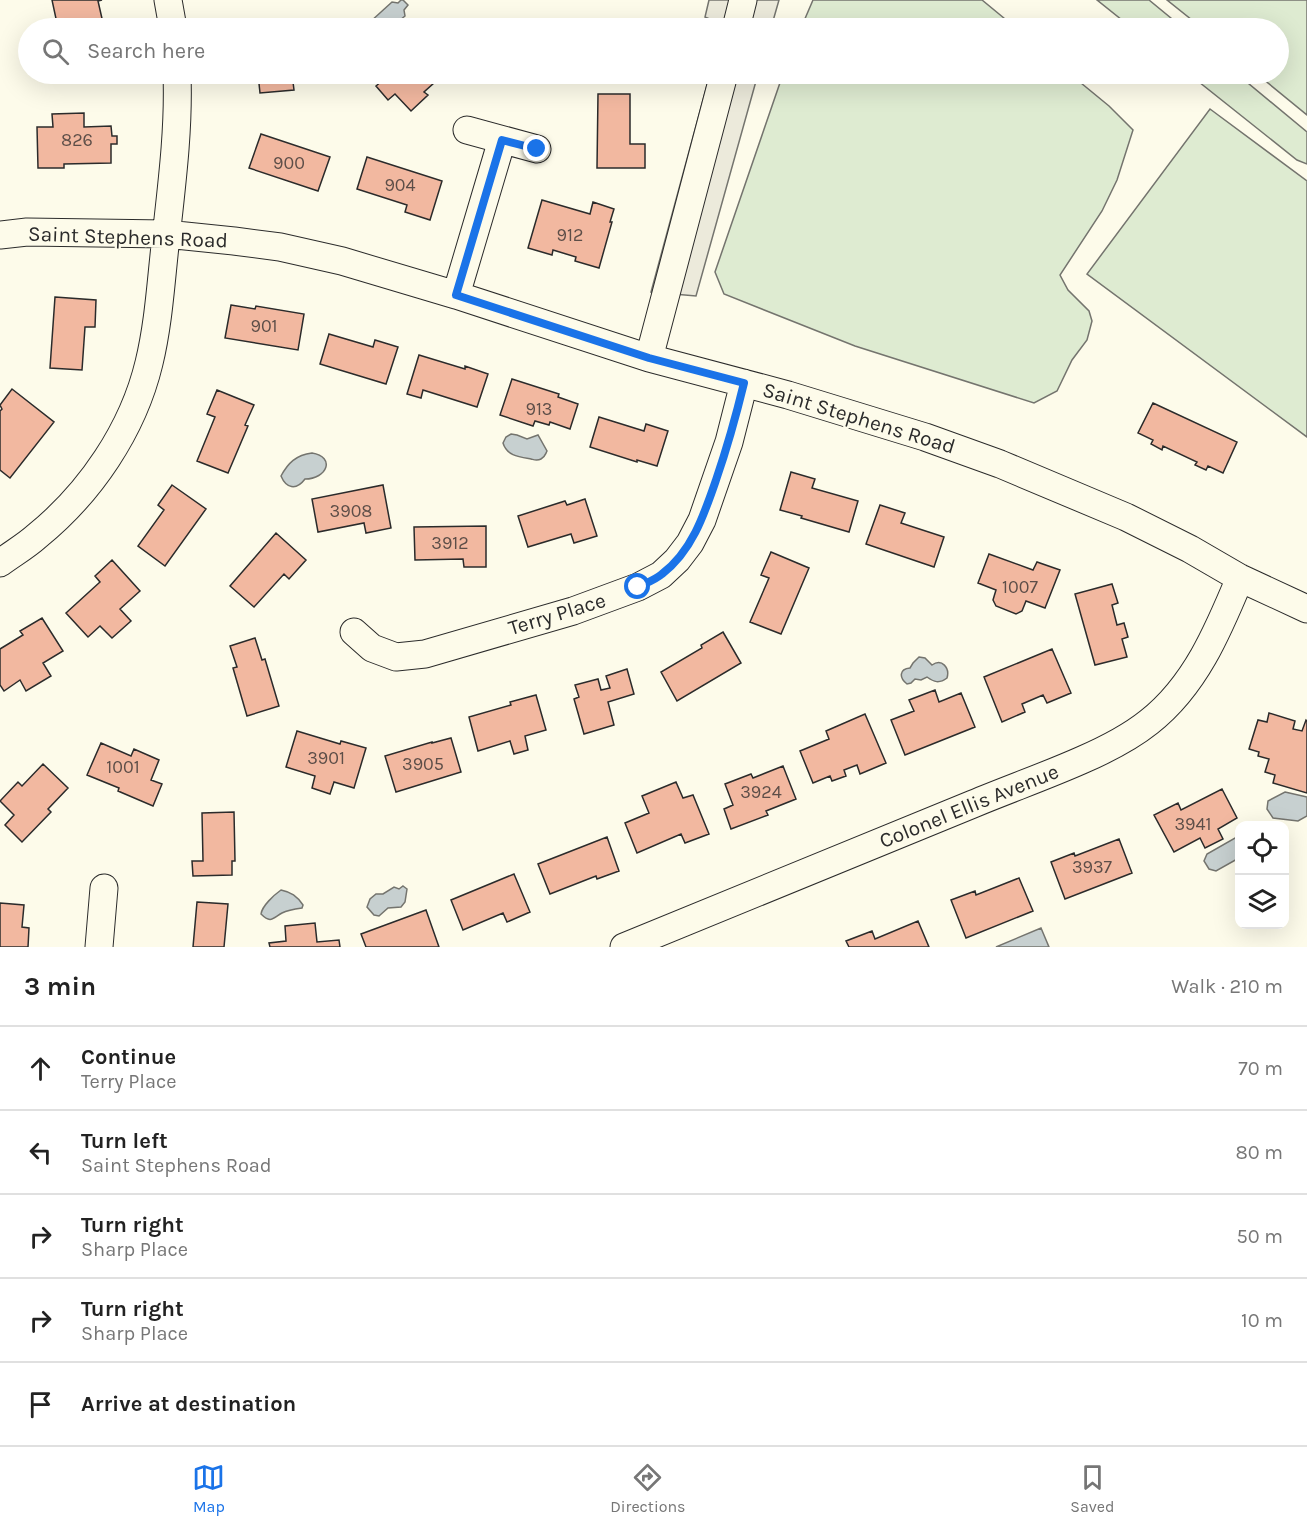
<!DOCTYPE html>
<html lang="en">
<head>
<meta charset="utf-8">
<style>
  :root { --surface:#fff; --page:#f2f2f2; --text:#222; --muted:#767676; --line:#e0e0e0; --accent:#1a73e8 }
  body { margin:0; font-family:Karla,sans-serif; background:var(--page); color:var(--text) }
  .controls { position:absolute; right:18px; bottom:18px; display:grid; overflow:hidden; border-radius:12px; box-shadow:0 6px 24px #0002 }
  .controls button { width:54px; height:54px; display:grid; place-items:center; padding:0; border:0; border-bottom:2px solid var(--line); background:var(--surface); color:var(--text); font:30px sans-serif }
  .stop { position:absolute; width:18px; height:18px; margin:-14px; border:4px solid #1a73e8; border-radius:50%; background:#fff }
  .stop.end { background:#1a73e8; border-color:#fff; box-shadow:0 2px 6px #0008 }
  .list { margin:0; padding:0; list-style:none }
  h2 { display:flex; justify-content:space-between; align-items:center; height:78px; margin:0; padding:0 24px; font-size:26px }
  h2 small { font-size:20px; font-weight:400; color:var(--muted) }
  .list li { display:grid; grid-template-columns:39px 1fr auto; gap:18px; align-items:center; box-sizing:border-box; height:84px; padding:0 24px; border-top:2px solid var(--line) }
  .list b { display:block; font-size:22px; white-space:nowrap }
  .list p { margin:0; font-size:20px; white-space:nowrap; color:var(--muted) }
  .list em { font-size:20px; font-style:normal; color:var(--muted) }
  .icon { flex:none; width:33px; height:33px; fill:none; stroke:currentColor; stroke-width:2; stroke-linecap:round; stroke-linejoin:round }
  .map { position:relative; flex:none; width:1307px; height:947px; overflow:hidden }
  .search { position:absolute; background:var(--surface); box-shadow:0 6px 24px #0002; left:18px; right:18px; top:18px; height:66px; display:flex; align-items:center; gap:15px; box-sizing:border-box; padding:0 21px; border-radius:33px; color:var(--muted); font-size:22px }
  .sheet { height:498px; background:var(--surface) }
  nav { display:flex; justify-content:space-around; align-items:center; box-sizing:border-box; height:84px; border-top:2px solid var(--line); background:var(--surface); font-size:16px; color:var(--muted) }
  nav a { display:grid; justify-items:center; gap:3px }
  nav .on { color:var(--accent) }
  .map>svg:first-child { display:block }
  .green { fill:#deebd1; stroke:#74746e; stroke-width:1.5 }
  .parking { fill:#eceadb; stroke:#74746e; stroke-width:1.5 }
  .water { fill:#c7d0d0; stroke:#74746e; stroke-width:1.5 }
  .building { fill:#f2b8a0; stroke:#2b2b2b; stroke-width:1.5 }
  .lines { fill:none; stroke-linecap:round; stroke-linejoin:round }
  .minor-casing { stroke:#2b2b2b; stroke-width:29 }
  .minor { stroke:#fdfbea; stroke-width:27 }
  .route { stroke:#1a73e8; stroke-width:8 }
  .labels { text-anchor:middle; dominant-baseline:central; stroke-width:4.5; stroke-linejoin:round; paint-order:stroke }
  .number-label { font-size:18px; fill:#5d4e48 }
  .street-label { font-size:21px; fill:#2b2b2b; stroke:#fdfbea }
</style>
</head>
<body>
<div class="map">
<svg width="1307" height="947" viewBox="0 0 1307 947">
  <rect width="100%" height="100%" fill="#fdfbea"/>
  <path class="green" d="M813,0H982L1016,28H801Z
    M1097,0H1149L1183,28H1132Z
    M1167,0H1307V115L1257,74H1278V28H1202Z
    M783,74H1070L1109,106L1133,130L1117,180L1102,211L1060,275L1068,290L1089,311L1092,321L1087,340L1072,360L1057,391L1034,403L855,346L724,294L715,272Z
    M1189,74H1237L1307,132V164L1297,160Z
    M1210,109L1307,181V437L1087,274Z"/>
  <path class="parking" d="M709,0H779L771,28H722L723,25L705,17Z
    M710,74H758L696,296L651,292Z"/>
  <path class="water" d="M401,0H403L408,5L404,10L405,16L390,28H370V22L392,2L398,3Z
    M511,434L517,435L527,439L538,435L547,451C545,455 545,457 541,459C537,461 535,460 531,459C519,457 507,456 503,443L506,437Z
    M312,453C336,457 327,479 305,479C296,491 286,488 281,476C288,463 296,455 312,453Z
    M919,657L925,658L932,665C942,658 950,668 947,678C939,684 934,682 927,677L921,680L915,679L911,683L907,684C899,678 899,669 910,668L913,663Z
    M1285,792L1307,797V816L1298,821L1273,818L1267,809L1268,801Z
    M1235,838L1239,839V858L1216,871L1209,869L1204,861L1207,854Z
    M403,886L407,889L405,902L401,907L388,908L379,916L374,915L367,907L370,899L376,894H383L394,887L399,889Z
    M281,890C291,892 297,896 303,905L302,908C295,909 288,910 282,913C273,918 271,924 261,914C262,906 274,895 281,890Z
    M1041,928L1049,947H996Z"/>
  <path class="building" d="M52,0H102L98,1L103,23L107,22L108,28H58Z
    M272,21V28H248L247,23Z
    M258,74H292L294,90L260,93Z
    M390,74H444L424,92L428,95L411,111L395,94L388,100L376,86Z
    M525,74H568L565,82L543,75L542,79Z
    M598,94H630V144H645V168H597Z
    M84,113V127L111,126L112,136H117V144H111V163L64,164V168H38L37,127H53L52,114Z
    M261,134L330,157L318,191L249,168Z
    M367,157L442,181L430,220L405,212L407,205L357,189Z
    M542,200L590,214L593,202L614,209L610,222H612L599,268L575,261L576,257L553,250L552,255L528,248Z
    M55,297L96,300L95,327H85L82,370L50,368Z
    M231,305L255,309L256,306L304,314L298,350L225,338Z
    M329,334L373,347L375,340L398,347L386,384L320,364Z
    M419,355L465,369V366L488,374L477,407L423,390L421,398L407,394Z
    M512,379L559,394L558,397L578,404L570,429L550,422L549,425L535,421L533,426L500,415Z
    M12,389L54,422L10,478L0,470V411L2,409L0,405Z
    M217,390L254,405L245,425L248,426L228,473L197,461L215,417L207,414Z
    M1153,403L1237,442L1223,473L1208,466L1206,470L1195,465L1197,462L1163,446L1162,450L1151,444L1153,440L1138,433Z
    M599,417L644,431L646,424L668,431L657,466L637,460V462L590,447Z
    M791,472L815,479L812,488L858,501L849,532L801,518L802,516L780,510Z
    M172,485L206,509L165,566L138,546L164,510L158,505Z
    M383,485L391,528L366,533L364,523L318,532L312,499Z
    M585,499L597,536L574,543L571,534L528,547L518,516L565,501L567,505Z
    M880,505L905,513L901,523L944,537L934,567L866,544Z
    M486,526V567H464L463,559L415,560L414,527Z
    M276,533L306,560L289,579L284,574L254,607L230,586Z
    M771,552L809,568L781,634L750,622L769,578L761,575Z
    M989,554L1033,570L1037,562L1060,570L1045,608L1026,601L1022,611L1016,614L996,606L993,600L996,590L978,583Z
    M112,560L140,591L120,609L131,621L112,638L100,626L88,637L66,613L100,582L95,576Z
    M1112,584L1118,603L1112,605L1117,625L1124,623L1128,637L1122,639L1127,657L1095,665L1075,594Z
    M42,618L63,651L43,663L51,676L26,691L20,680L4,691L0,685V649L23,635L20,631Z
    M723,632L741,663L677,701L661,672L702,648L701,645Z
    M255,638L262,660L265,659L279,706L247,716L233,668L237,667L230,646Z
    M1052,649L1071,693L1047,703L1043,695L1022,704L1025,712L1002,722L984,677Z
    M627,669L634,694L608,702L614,725L584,734L574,699L579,697L575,685L598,679L601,690L610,688L606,676Z
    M935,690L939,702L961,693L975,727L905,755L891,720L914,711L909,700Z
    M536,695L546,730L525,736L528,750L514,754L510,741L478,751L469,717L511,705L510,702Z
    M1269,713L1295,721L1293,729L1302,731L1306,720L1307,721V793L1273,783L1275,775L1265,772L1269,759L1258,756L1259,752L1249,749L1258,720L1267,722Z
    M865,714L886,763L860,774L857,765L844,770L846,776L832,781L830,776L813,783L800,751L829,739L826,731Z
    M297,731L340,744L341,741L366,748L354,788L334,782L330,794L312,788L315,776L286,767Z
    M451,738L461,772L396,792L385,756L432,742V743Z
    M101,743L131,756L134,749L159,760L151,780L162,784L153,806L118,791L119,788L87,775Z
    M43,764L68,788L48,809L51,812L22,842L5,825L14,815L0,801L18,782L22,786Z
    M783,766L796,799L766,811L768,815L731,829L724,809L733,805L725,784L751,774L753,778Z
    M676,782L683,798L693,795L709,834L685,843L681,834L637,853L625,823L649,813L642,796Z
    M1222,789L1237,818L1218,829L1223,839L1205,848L1200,838L1174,852L1154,815L1178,803L1181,810Z
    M234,812L235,861H232V875L193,876L192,861H203L202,813Z
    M607,837L619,871L597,879L596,876L550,894L538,864Z
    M1119,839L1132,873L1065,899L1051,862L1074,853L1075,856Z
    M514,874L530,912L507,922L503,913L463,930L451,900Z
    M1019,878L1033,911L966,938L951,900L975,891L976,895Z
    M197,902L228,904L224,947H193Z
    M0,903L24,905L22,927L29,928L28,947H0Z
    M426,910L439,947H366L361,934Z
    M918,921L929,947H849L846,941L872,931L875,939Z
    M315,923L317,942L339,940L340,947H270L269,943L286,941L285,926Z"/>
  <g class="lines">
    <g class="minor-casing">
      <path id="minor" d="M168,0L173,28
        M736,28L743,0
        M467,130L537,149
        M0,235L27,232L166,234L234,241L280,247L342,261L456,295L649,358L788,395L925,437L1000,464L1126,517L1190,549L1240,578L1307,609
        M456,295L502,140
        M649,358L724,74
        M0,563C12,554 26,546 37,536C90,493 133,430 149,363C159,322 161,279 166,237C172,183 179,128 177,74
        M354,632L372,648L396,657L425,654L573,611L638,587L661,575L677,560L690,543L702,520L729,442L744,383
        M99,947L104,888
        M624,947C740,899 856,851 973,804C1009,789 1046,776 1082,760C1105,750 1129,738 1149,722C1195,686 1218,631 1240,578"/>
    </g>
    <use href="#minor" class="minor"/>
  </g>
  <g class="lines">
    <path class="route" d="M537,149L502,140L456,295L649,358L744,383C736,416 727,448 716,480C704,515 692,551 662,574C655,580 646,583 638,587"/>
  </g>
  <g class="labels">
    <g class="number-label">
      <text x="77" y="140">826</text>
      <text x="289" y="163">900</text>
      <text x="400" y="185">904</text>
      <text x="570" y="235">912</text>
      <text x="264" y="326">901</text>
      <text x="539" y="409">913</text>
      <text x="351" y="511">3908</text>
      <text x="450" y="543">3912</text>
      <text x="1020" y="587">1007</text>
      <text x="326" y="758">3901</text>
      <text x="423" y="764">3905</text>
      <text x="123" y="767">1001</text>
      <text x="761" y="792">3924</text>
      <text x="1193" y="824">3941</text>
      <text x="1092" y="867">3937</text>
    </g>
    <g class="street-label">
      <text transform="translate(128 237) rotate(2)">Saint Stephens Road</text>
      <text transform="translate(859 418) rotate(17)">Saint Stephens Road</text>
      <text transform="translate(557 614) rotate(-17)">Terry Place</text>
      <text transform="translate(969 806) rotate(-22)">Colonel Ellis Avenue</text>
    </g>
  </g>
</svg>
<div class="controls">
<button><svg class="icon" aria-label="locate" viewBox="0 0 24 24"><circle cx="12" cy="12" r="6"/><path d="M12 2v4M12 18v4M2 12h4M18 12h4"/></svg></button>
<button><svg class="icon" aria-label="layers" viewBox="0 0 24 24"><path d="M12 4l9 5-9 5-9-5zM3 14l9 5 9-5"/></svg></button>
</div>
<div class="stop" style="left:638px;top:587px"></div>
<div class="stop end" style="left:537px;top:149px"></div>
<div class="search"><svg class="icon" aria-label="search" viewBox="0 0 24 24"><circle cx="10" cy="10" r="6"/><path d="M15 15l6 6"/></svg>Search here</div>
</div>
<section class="sheet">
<h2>3 min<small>Walk · 210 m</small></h2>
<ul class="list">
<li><svg class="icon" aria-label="ahead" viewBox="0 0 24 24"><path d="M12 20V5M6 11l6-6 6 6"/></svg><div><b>Continue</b><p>Terry Place</p></div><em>70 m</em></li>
<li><svg class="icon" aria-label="left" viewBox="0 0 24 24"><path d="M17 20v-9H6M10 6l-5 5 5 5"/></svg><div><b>Turn left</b><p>Saint Stephens Road</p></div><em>80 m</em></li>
<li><svg class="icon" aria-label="right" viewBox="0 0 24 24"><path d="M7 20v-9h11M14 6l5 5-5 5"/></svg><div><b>Turn right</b><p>Sharp Place</p></div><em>50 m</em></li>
<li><svg class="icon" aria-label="right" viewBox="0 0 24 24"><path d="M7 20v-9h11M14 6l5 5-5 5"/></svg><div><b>Turn right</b><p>Sharp Place</p></div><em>10 m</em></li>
<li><svg class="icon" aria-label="arrive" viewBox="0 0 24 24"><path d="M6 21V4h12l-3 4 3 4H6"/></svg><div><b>Arrive at destination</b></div></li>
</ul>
</section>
<nav>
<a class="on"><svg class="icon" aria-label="map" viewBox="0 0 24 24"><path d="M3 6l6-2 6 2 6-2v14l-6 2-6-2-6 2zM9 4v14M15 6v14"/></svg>Map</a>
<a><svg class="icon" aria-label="directions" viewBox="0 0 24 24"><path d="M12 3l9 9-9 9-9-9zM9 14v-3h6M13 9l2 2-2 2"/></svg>Directions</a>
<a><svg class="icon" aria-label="saved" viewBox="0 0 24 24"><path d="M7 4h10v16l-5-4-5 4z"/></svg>Saved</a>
</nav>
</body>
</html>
